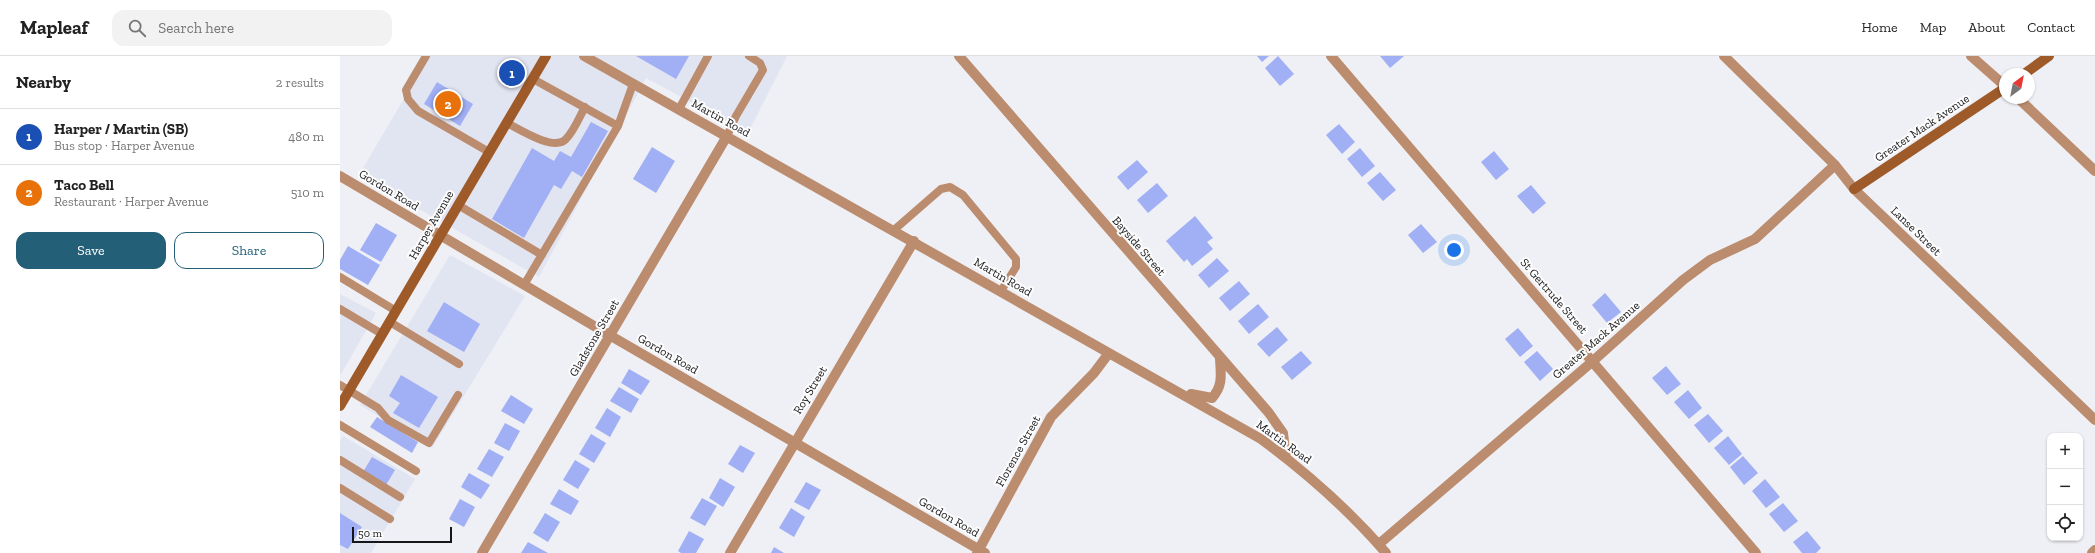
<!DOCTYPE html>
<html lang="en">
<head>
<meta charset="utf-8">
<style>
  :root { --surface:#fff; --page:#f2f2f2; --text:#222; --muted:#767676; --line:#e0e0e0; --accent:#236077 }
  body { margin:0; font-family:"Zilla Slab",serif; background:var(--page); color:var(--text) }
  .controls { position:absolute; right:12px; bottom:12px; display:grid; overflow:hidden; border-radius:8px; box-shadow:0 1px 3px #0004 }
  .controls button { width:36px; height:36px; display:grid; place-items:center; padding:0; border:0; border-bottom:1px solid var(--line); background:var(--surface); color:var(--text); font:20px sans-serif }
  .compass { position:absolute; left:1659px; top:12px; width:36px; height:36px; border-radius:50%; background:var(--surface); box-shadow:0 1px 3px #0004; rotate:32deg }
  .scale { position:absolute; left:12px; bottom:10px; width:100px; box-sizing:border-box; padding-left:4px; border:2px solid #161618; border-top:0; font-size:11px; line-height:14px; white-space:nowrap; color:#161618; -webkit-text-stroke:3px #fdfdfe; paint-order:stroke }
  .you { position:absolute; left:1114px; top:194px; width:14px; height:14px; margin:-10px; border:3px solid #fff; border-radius:50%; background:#1a73e8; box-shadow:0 0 0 6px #1a73e833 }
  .badge { display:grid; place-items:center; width:26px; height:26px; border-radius:50%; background:var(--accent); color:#fff; font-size:13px; font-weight:700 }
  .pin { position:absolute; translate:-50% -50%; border:2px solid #fff; box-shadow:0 1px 4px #0006 }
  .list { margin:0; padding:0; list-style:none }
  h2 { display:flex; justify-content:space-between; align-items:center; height:52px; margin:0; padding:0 16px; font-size:17px }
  h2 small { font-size:13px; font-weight:400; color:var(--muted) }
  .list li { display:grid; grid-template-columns:26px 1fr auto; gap:12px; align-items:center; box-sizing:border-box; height:56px; padding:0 16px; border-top:1px solid var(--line) }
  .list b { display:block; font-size:15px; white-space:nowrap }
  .list p { margin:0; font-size:13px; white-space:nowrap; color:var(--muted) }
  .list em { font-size:13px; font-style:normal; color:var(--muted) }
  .actions { display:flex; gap:8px; padding:12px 16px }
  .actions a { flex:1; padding:9px 0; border:1px solid var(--accent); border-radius:12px; text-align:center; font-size:14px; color:var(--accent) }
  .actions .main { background:var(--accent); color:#fff }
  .icon { flex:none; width:22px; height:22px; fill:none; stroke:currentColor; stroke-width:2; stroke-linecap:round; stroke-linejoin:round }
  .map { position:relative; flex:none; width:1755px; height:497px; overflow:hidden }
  header { display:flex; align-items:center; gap:24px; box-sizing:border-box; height:56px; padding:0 20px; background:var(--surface); border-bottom:1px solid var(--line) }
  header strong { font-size:19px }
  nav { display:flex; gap:22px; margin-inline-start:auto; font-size:14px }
  .search { width:280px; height:36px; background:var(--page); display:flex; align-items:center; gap:10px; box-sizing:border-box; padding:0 14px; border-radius:12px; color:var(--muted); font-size:15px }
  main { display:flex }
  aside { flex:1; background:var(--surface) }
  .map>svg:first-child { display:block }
  .built { fill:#e1e4f1 }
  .building { fill:#a1aff5 }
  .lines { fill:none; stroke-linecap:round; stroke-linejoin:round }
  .lane { stroke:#bc8c6e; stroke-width:8 }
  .street { stroke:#bc8c6e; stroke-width:10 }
  .secondary { stroke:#9f5a29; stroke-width:10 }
  .labels { text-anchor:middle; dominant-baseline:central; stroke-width:4; stroke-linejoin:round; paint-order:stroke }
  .street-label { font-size:12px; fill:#161618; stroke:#fdfdfe }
</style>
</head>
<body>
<header>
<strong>Mapleaf</strong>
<div class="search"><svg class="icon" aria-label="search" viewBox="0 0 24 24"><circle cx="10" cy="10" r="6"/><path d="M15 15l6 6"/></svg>Search here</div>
<nav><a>Home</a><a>Map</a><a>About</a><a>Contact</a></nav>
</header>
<main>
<aside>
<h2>Nearby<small>2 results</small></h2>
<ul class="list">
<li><span class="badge" style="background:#1a4fb4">1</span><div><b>Harper / Martin (SB)</b><p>Bus stop · Harper Avenue</p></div><em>480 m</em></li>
<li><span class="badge" style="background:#e8710a">2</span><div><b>Taco Bell</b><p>Restaurant · Harper Avenue</p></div><em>510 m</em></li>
</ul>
<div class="actions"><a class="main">Save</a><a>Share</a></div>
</aside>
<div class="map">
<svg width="1755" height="497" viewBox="0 0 1755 497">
  <rect width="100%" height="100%" fill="#eef0f5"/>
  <path class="built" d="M89,0H447L408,77L306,22L199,221L19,119Z
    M110,199L185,240L92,392L20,349Z
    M0,238L36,257L0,320Z
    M3,380L75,423L31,497H0V385Z"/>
  <path class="building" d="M296,0H349L336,23Z
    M917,0H929L922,6Z
    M938,0L954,18L940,30L925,12Z
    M1040,0H1064L1050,12Z
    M97,26L133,48L120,70L84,48Z
    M251,66L268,75L242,121L232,115L221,133L214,129L184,182L152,163L192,92L214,105L220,95L231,101Z
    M999,68L1015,86L1002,98L986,79Z
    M312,91L335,105L316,137L293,123Z
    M1020,92L1035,110L1022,121L1007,103Z
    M1154,95L1169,113L1156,124L1141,106Z
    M797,104L808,116L788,134L777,121Z
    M1040,116L1056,134L1043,145L1027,127Z
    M817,127L828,140L808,157L797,144Z
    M1191,129L1206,147L1193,158L1177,140Z
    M855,160L873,182L867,186L873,193L852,210L847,203L844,206L826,185Z
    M36,167L57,179L41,206L20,194Z
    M1081,168L1097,186L1083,197L1068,179Z
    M8,190L40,209L28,229L0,213V204Z
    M877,202L889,215L869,232L858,219Z
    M899,225L910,238L890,255L879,242Z
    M1265,237L1281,256L1267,267L1252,249Z
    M104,246L140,268L124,296L87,275Z
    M918,248L929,261L909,278L898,265Z
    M937,271L948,284L929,301L917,288Z
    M1178,272L1193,290L1180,301L1165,283Z
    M961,295L972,307L952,324L941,311Z
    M1197,295L1213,313L1200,325L1184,306Z
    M1326,310L1341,328L1327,339L1312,322Z
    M289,313L310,325L301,339L281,327Z
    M61,319L98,341L79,372L53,357L60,347L49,340Z
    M279,331L299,343L291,357L270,345Z
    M1348,334L1362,352L1349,363L1334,346Z
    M171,339L193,353L184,368L161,355Z
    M267,352L281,361L270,381L255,372Z
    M1368,358L1383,375L1369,387L1354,369Z
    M37,361L78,386L72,397L30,371Z
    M165,367L180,375L169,395L154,387Z
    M251,378L266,387L254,407L239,398Z
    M1388,380L1402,398L1389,409L1374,392Z
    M400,389L415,397L403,417L388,408Z
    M149,393L164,401L152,421L137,413Z
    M1403,400L1418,417L1404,429L1390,411Z
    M32,401L55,414L46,429L23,416Z
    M235,404L250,413L238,433L223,424Z
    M129,417L150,429L141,443L121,431Z
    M380,422L395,431L383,451L369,442Z
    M1425,423L1440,441L1426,452L1412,435Z
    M466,426L481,434L469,454L454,446Z
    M219,433L239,445L231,459L210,448Z
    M362,442L377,450L365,470L350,462Z
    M120,443L135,451L124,471L109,463Z
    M1443,447L1458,465L1444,476L1429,458Z
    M451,452L465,461L454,481L439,472Z
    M0,457L22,471L8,493L0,489Z
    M205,457L220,466L208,486L193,477Z
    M349,475L364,483L356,497H341L338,495Z
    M1467,475L1481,492L1476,497H1462L1453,486Z
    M188,486L208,497H181Z
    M434,491L444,497H431Z"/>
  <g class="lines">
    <path class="lane" d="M86,0L66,34L68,43L78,55L149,96
      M193,23L278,70
      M339,53L368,0
      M167,67C179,73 214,96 226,83C234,75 239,62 245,51
      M387,80L396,60L423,14L420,7L409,0
      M118,149L202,199
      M554,174L601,133L610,131L623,139L676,203V211L661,235
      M0,221L56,255
      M184,229L278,70L293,28
      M0,253L42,278
      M50,266L119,308
      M0,329L38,352L48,364L89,387L118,339
      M0,369L76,415
      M0,404L60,441
      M0,432L50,463"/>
    <path class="street" d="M244,0L921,383C967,417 1009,454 1046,497
      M619,0L929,357L943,377L946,402
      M991,0L1416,497
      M1384,0L1495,109L1514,133L1755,364
      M1631,0L1665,30
      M1678,42L1755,115
      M0,120L271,280L645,497
      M851,338L872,342C883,330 881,319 880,303
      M1039,488L1253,305L1343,224L1370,204L1415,183L1495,109
      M142,497L387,80
      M390,497L574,185
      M637,497L711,361L754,317L769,297
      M1752,497L1755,494"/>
    <path class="secondary" d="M1684,18L1709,0
      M1514,133L1665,32
      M0,350L206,0"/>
  </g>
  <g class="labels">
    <g class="street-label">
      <text transform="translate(381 62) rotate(29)">Martin Road</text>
      <text transform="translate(1582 72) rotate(-34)">Greater Mack Avenue</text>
      <text transform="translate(49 134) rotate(31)">Gordon Road</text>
      <text transform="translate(91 169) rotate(-60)">Harper Avenue</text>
      <text transform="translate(1576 175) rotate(44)">Lanse Street</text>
      <text transform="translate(799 190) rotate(49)">Bayside Street</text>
      <text transform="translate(663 221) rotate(30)">Martin Road</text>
      <text transform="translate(1214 240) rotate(49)">St Gertrude Street</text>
      <text transform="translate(254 282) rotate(-60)">Gladstone Street</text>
      <text transform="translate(1256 284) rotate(-41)">Greater Mack Avenue</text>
      <text transform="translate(328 298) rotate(30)">Gordon Road</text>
      <text transform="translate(470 334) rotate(-59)">Roy Street</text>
      <text transform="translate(944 386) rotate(36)">Martin Road</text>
      <text transform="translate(678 395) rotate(-61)">Florence Street</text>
      <text transform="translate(609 461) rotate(30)">Gordon Road</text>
    </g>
  </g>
</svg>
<div class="controls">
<button>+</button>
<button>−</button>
<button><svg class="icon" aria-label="locate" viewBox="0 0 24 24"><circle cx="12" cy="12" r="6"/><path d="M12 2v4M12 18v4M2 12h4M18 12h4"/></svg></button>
</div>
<svg class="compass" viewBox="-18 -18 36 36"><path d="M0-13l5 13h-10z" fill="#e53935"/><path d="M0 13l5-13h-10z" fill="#767676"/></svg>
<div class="scale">50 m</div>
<div class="you"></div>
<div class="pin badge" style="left:172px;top:17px;background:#1a4fb4">1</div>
<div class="pin badge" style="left:108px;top:48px;background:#e8710a">2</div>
</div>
</main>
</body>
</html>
